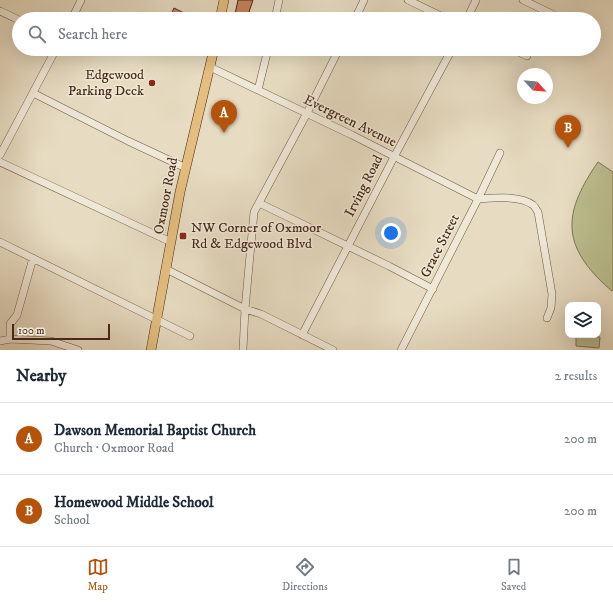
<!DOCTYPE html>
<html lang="en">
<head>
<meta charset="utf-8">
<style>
  :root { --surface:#fff; --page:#f2f2f3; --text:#1f2937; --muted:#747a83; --line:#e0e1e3; --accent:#b45309 }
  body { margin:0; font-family:"IM FELL DW Pica",serif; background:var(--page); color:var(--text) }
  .controls { position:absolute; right:12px; bottom:12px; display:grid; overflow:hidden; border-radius:8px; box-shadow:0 4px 16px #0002 }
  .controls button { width:36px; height:36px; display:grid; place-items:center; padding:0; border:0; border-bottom:1px solid var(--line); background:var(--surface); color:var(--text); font:20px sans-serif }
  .compass { position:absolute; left:517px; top:68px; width:36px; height:36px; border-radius:50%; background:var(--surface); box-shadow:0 4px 16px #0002; rotate:116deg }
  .scale { position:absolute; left:12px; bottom:10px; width:98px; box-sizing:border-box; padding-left:4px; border:2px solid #492917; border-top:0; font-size:11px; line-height:14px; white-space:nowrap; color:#492917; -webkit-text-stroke:3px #efe8d7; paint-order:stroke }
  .you { position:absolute; left:391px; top:233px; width:14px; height:14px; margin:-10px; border:3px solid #fff; border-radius:50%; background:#1a73e8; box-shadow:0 0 0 6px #1a73e833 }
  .badge { display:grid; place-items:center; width:26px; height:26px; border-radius:50%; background:var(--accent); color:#fff; font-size:13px; font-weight:700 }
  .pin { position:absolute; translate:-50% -33px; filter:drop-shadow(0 1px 2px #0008) }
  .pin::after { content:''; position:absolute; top:21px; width:14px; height:12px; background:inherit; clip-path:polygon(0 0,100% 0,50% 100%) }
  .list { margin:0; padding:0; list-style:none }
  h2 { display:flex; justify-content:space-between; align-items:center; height:52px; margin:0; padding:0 16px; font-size:17px }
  h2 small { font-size:13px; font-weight:400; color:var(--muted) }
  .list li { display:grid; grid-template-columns:26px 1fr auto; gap:12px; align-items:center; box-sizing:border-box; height:72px; padding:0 16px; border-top:1px solid var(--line) }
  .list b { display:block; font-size:15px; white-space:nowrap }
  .list p { margin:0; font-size:13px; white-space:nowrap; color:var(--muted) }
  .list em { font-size:13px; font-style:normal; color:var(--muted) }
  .icon { flex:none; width:22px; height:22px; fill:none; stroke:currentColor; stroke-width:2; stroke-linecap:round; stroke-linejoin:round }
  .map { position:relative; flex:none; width:613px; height:350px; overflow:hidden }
  .search { position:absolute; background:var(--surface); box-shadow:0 4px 16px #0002; left:12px; right:12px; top:12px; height:44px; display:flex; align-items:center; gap:10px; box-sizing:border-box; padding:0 14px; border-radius:22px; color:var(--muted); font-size:15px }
  .sheet { height:196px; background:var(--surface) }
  nav { display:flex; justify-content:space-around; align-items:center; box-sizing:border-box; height:56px; border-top:1px solid var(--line); background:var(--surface); font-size:11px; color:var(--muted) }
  nav a { display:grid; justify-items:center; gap:2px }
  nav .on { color:var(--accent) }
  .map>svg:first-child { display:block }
  .green { fill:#bbbf8f; stroke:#827453 }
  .building { fill:#c7855f; stroke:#492917 }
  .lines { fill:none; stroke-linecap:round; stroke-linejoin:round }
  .minor-casing { stroke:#705642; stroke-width:8 }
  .major-casing { stroke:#492917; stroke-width:10 }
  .minor { stroke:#efe8d7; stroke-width:7 }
  .major { stroke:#e4be81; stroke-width:9 }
  .poi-dot { fill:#8f2418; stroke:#efe8d7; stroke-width:1.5 }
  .labels { text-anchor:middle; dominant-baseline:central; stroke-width:3; stroke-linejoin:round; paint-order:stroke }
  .poi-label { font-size:14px; fill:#492917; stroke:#efe8d7; text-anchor:end }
  .street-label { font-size:14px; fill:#492917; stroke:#efe8d7 }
</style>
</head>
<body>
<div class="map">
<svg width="613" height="350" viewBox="0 0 613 350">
  <rect width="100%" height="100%" fill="#e7dcc2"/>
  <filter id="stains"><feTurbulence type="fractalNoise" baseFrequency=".005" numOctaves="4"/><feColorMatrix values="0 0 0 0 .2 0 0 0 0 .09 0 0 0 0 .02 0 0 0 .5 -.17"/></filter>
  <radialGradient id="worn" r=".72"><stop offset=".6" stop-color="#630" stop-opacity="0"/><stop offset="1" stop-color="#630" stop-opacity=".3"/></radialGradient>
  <path class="green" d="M598,162L613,172V289L612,291C592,274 571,251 572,224C572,203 586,179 598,162Z
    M576,336L600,337L599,348L576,346Z"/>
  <path class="building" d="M238,0H253L249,12L263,19H234Z
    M174,8L188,15L186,19H169Z"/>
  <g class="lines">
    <g class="minor-casing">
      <path id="minor" d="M408,0L447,19
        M523,0L552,14
        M0,11L19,20
        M72,19L81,0
        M275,19L279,0
        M355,19L364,0
        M467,19L476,0
        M512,49L527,56
        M210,67L352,135L478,199
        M258,90L268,49
        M33,93L128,141L186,168
        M0,155L56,49
        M0,162L171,242
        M478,199C493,198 520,195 533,205C535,206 536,210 538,212L552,294L551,308L547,318
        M259,203L389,266L433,289
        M0,242L190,336
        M166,269L245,309L261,314L333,350
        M302,335L394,157L452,49
        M10,339V324L17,315L33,258
        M0,341L10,339L51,341L78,350
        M243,350L245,309L254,212L307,113L339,49
        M401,350L478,199L500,153"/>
    </g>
    <g class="major-casing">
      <path id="major" d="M220,19L224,0
        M151,350L180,192L214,49"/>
    </g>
    <use href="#minor" class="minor"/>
    <use href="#major" class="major"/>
  </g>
  <g class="poi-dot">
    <circle cx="152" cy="83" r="4"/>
    <rect x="179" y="232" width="8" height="8" rx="2"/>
  </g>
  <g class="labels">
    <g class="poi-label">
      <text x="144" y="75">Edgewood<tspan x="144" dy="16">Parking Deck</tspan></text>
      <text x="191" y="228" text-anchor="start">NW Corner of Oxmoor<tspan x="191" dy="16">Rd &amp; Edgewood Blvd</tspan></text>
    </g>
    <g class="street-label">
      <text transform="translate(350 121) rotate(26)">Evergreen Avenue</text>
      <text transform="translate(364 186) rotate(-63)">Irving Road</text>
      <text transform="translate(166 196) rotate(-79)">Oxmoor Road</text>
      <text transform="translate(440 246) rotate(-63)">Grace Street</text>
    </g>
  </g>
  <rect width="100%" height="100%" filter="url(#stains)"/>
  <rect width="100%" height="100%" fill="url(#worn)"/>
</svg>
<div class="controls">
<button><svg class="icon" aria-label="layers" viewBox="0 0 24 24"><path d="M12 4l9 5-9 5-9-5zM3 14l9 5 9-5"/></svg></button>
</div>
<svg class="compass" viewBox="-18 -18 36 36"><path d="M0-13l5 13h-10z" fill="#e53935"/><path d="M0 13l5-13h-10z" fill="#747a83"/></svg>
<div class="scale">100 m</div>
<div class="you"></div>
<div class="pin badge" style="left:224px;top:133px">A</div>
<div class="pin badge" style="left:568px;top:148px">B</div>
<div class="search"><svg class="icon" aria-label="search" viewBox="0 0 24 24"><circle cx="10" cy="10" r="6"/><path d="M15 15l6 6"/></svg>Search here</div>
</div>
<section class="sheet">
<h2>Nearby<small>2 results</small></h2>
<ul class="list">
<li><span class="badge">A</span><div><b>Dawson Memorial Baptist Church</b><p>Church · Oxmoor Road</p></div><em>200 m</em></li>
<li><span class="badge">B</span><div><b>Homewood Middle School</b><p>School</p></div><em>200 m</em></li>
</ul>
</section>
<nav>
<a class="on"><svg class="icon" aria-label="map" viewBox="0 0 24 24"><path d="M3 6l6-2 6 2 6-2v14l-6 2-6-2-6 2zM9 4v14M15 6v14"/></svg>Map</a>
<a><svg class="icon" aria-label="directions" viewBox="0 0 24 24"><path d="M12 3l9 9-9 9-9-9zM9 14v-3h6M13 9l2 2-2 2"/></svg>Directions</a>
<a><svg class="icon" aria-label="saved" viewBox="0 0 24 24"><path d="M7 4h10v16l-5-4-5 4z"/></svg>Saved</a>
</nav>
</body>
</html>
